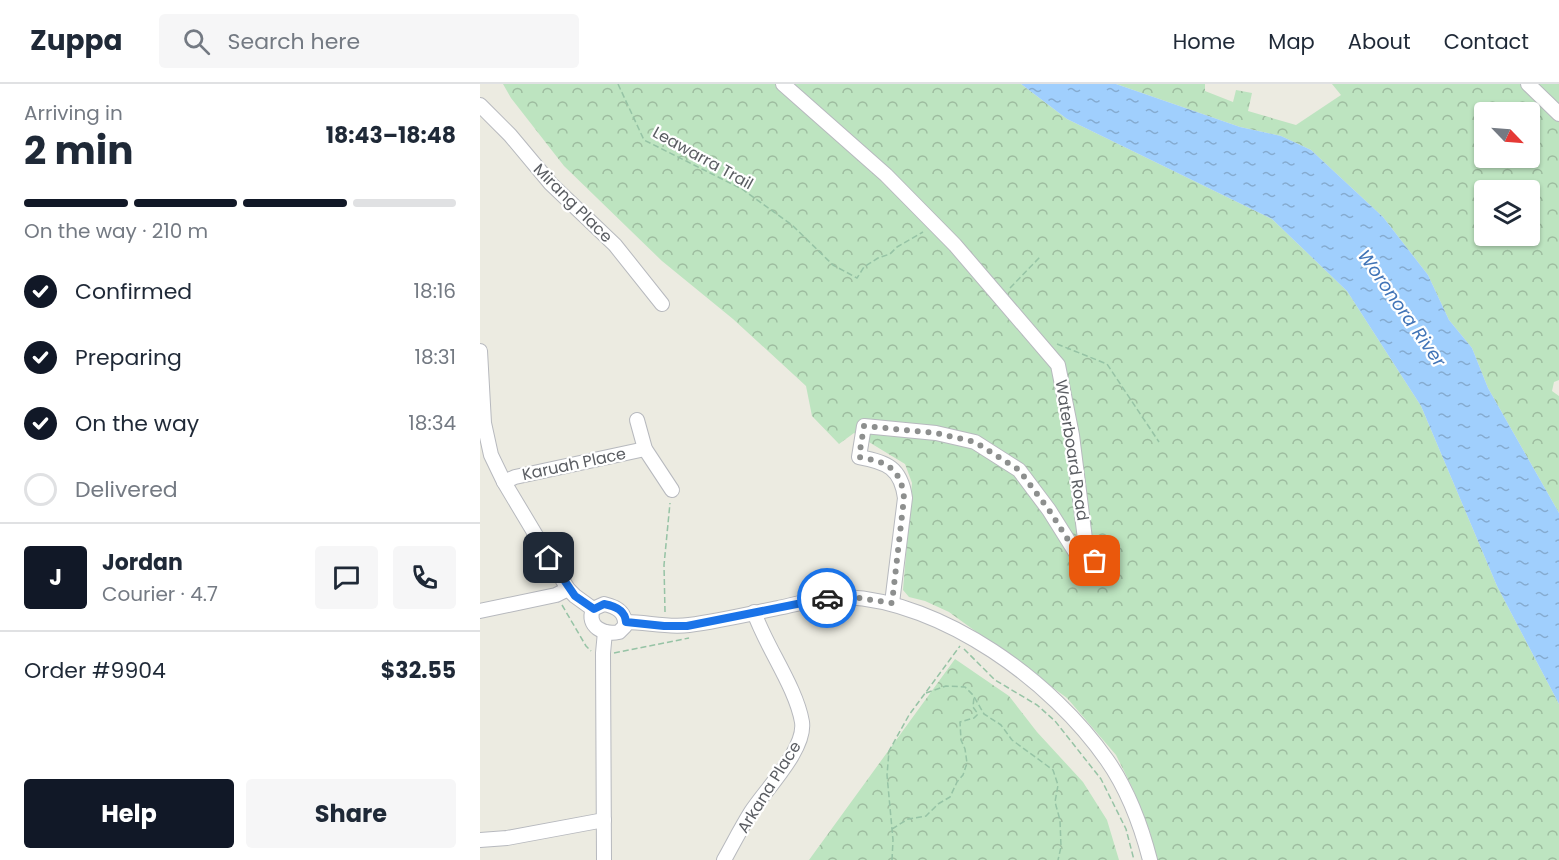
<!DOCTYPE html>
<meta charset="utf-8">
<style>
:root{--surface:#fff;--page:#f6f6f7;--text:#1f2937;--muted:#747a83;--line:#e0e1e3;--accent:#111827}
body{margin:0;font-family:Poppins,sans-serif;background:var(--page);color:var(--text);height:100vh;display:flex;flex-direction:column;font-size:22px;white-space:nowrap}
*{box-sizing:border-box;margin:0}
p{font-size:20px;color:var(--muted)}
.icon{flex:none;width:33px;height:33px;fill:none;stroke:currentColor;stroke-width:2;stroke-linecap:round;stroke-linejoin:round}
.map{position:relative;flex:1;overflow:hidden}
.side{display:flex;flex-direction:column;background:var(--surface);width:480px}
.side>*{flex:none}
.needle{width:39px;rotate:115deg}
.buttons{position:absolute;left:994px;top:18px;display:grid;gap:12px}
.buttons a{display:grid;place-items:center;width:66px;height:66px;border-radius:6px;background:var(--surface);box-shadow:0 2px 4px #0004;font-size:30px}
.pin{position:absolute;display:grid;place-items:center;width:51px;height:51px;color:#fff;margin:-26px;border-radius:12px;box-shadow:0 3px 9px #0006}
.courier{position:absolute;display:grid;place-items:center;width:60px;height:60px;margin:-30px;border:4px solid #1a73e8;border-radius:50%;background:#fff;color:#222;box-shadow:0 2px 8px #0007}
.summary em{font-style:normal;font-weight:700}
.summary div{display:flex;flex-direction:column-reverse}
.summary{display:flex;align-items:center;justify-content:space-between;height:102px;padding:0 24px}
h1{font-size:39px;font-weight:700;line-height:45px}
.bar{display:grid;grid-template-columns:repeat(4,1fr);gap:9px 6px;align-content:center;height:72px;padding:0 24px}
.bar i{height:8px;border-radius:4px;background:var(--line)}
.bar .selected{background:var(--accent)}
.bar p{grid-column:span 4}
.line{display:flex;align-items:center;gap:15px;padding:0 24px;border-top:2px solid var(--line)}
.line div{flex:1}
.round{display:grid;place-items:center;flex:none;width:63px;height:63px;border-radius:6px;background:var(--page)}
ol{padding:0 24px;list-style:none}
li{display:flex;align-items:center;gap:18px;height:66px}
li p{margin-inline-start:auto}
li .icon{padding:6px;border-radius:50%;background:var(--accent);color:#fff;stroke-width:4}
li:last-child{color:var(--muted)}
li i{width:33px;height:33px;border:3px solid var(--line);border-radius:50%}
.button{display:flex;gap:12px;margin-top:auto;padding:12px 24px}
.button a{flex:1;height:69px;border-radius:6px;background:var(--accent);color:#fff;font-size:24px;font-weight:700;line-height:69px;text-align:center}
.button a+a{background:var(--page);color:var(--text)}
header{display:flex;align-items:center;gap:36px;box-sizing:border-box;height:84px;padding:0 30px;background:var(--surface);border-bottom:2px solid var(--line)}
header strong{font-size:28px}
nav{display:flex;gap:33px;margin-inline-start:auto;font-size:21px}
.search{width:420px;height:54px;background:var(--page);display:flex;align-items:center;gap:15px;box-sizing:border-box;padding:0 21px;border-radius:6px;color:var(--muted);font-size:22px}
main{display:flex;flex:1;min-height:0}
.map>svg:first-child{display:block}
</style>
<header>
<strong>Zuppa</strong>
<div class="search"><svg class="icon" aria-label="search" viewBox="0 0 24 24"><circle cx="10" cy="10" r="6"/><path d="M15 15l6 6"/></svg>Search here</div>
<nav><a>Home</a><a>Map</a><a>About</a><a>Contact</a></nav>
</header>
<main>
<section class="side">
<div class="summary"><div><h1>2 min</h1><p>Arriving in</p></div><em>18:43–18:48</em></div>
<div class="bar"><i class="selected"></i><i class="selected"></i><i class="selected"></i><i></i><p>On the way · 210 m</p></div>
<ol>
<li><svg class="icon" aria-label="check" viewBox="0 0 24 24"><path d="M5 12l5 5 9-10"/></svg>Confirmed<p>18:16</p></li>
<li><svg class="icon" aria-label="check" viewBox="0 0 24 24"><path d="M5 12l5 5 9-10"/></svg>Preparing<p>18:31</p></li>
<li><svg class="icon" aria-label="check" viewBox="0 0 24 24"><path d="M5 12l5 5 9-10"/></svg>On the way<p>18:34</p></li>
<li><i></i>Delivered</li>
</ol>
<div class="line" style="height:108px"><b class="round" style="background:var(--accent);color:#fff">J</b><div><b>Jordan</b><p>Courier · 4.7</p></div><a class="round"><svg class="icon" aria-label="chat" viewBox="0 0 24 24"><path d="M4 5h16v11H9l-5 4z"/></svg></a><a class="round"><svg class="icon" aria-label="phone" viewBox="0 0 24 24"><path d="M5 4h4l2 5-3 2q2 4 5 5l2-3 5 2v4C11 20 4 13 5 4z"/></svg></a></div>
<div class="line" style="height:78px"><div>Order #9904</div><b>$32.55</b></div>
<div class="button"><a>Help</a><a>Share</a></div>
</section>
<div class="map">
<svg width="1079" height="776" viewBox="0 0 1079 776">
<defs>
<pattern id="forest-crowns" width="20" height="18" patternUnits="userSpaceOnUse" patternTransform="scale(1.5)"><rect width="20" height="18" fill="#bde4c0"/><path d="M2 6a3 3 0 1 1 6 0M12 15a3 3 0 1 1 6 0" fill="none" stroke="#9dbc9f"/></pattern>
<pattern id="water-ripples" width="26" height="14" patternUnits="userSpaceOnUse" patternTransform="scale(1.5)"><rect width="26" height="14" fill="#a0cffd"/><path d="M2 4q2-2 4 0t4 0M15 11q2-2 4 0t4 0" fill="none" stroke="#85abd0"/></pattern>
</defs>
<rect width="100%" height="100%" fill="#ecebe1"/>
<g fill="url(#forest-crowns)" fill-rule="evenodd">
<polygon points="23,0 541,0 587,35 792,135 867,207 941,322 1017,502 1079,620 1079,776 676,776 670,748 653,705 636,671 587,614 469,528 445,517 429,513 423,506 432,399 425,380 374,349 359,360 332,332 326,302 253,235 182,177 84,82 31,14"/>
<path d="M636,0H725V7L753,18L756,6L772,9L768,27L816,41L861,11L852,0H1079V296L1074,298L1072,307L1079,312V429L1008,304L992,264L969,236L948,191L903,133L831,66L801,52L760,43ZM1005,28H1050V74H1005ZM1005,106H1050V152H1005Z"/>
<polygon points="475,575 529,612 557,648 603,698 627,736 639,776 329,776"/>
</g>
<polygon fill="url(#water-ripples)" points="541,0 636,0 760,43 801,52 831,66 903,133 948,191 969,236 992,264 1008,304 1079,429 1079,620 1017,502 941,322 867,207 792,135 587,35"/>
<g fill="none" stroke-linecap="round" stroke-linejoin="round">
<g stroke="#b7b9be" stroke-width="16">
<g id="minor">
<path d="M303,0L406,91L475,161L578,281L592,351L605,455L615,477L613,484L606,485L569,426L539,386L495,358L456,349L384,342L379,373C407,378 421,384 425,414L412,519"/>
<polyline points="1048,0 1079,30"/>
<polyline points="0,21 30,51 71,100 135,161 182,220"/>
<polyline points="0,267 4,339 11,371 24,398 88,505 95,512 113,525"/>
<polyline points="157,336 165,365 192,406"/>
<polyline points="24,398 35,393 165,365"/>
<path d="M124,520C137,523 146,528 145,542L139,548C124,551 106,543 113,525Z"/>
<polyline points="0,527 76,511 88,505"/>
<path d="M146,538C167,538 187,544 209,541C239,537 269,530 298,524C321,519 342,513 365,513C463,517 573,598 627,676C648,706 661,741 670,776"/>
<polyline points="0,756 27,754 124,736"/>
<polyline points="124,776 123,569 125,548"/>
<path d="M244,776C253,760 261,744 271,728C286,705 326,665 322,638C316,603 286,563 274,528"/>
</g>
</g>
<g stroke="#96c3a5" stroke-width="1.5" stroke-dasharray="6 3" stroke-linecap="butt">
<polyline points="138,0 164,56 262,105 312,141 353,181 377,194 384,183 398,174 410,170 417,163 443,148"/>
<polyline points="530,204 560,173"/>
<polyline points="577,260 627,280 679,358"/>
<polyline points="82,521 106,562 111,567"/>
<polyline points="185,528 184,481 190,419"/>
<polyline points="327,531 349,527"/>
<polyline points="484,565 515,596 557,621 575,637 621,695 646,745 654,776"/>
<polyline points="134,569 209,554"/>
<polyline points="446,609 466,602 485,603 493,611 504,630 521,641 532,656 573,686 578,701 575,718 580,736 581,763 578,776"/>
<polyline points="412,745 428,735 446,732 458,720 470,713 477,698 483,691 487,679 485,665 481,656 480,638 494,634 498,630 493,623 494,613"/>
<polyline points="412,776 413,756 407,691 409,667 429,631 480,562"/>
</g>
<use href="#minor" stroke="#fff" stroke-width="14"/>
</g>
<g fill="none" stroke-linecap="round" stroke-linejoin="round">
<path stroke="#8d8f8e" stroke-width="6" stroke-dasharray="0 10.8" d="M347,514H379L412,519L424,414C421,384 407,378 379,373L384,342L456,349L495,358L539,386L569,426L606,484H613L615,477"/>
<path stroke="#1a73e8" stroke-width="8" d="M69,474L95,512L114,525L124,520C135,522 145,526 146,538L184,542H207L347,514"/>
</g>
<g text-anchor="middle" dominant-baseline="central" stroke-width="4.5" stroke-linejoin="round" paint-order="stroke">
<g font-size="16" fill="#5a5d62" stroke="#fff">
<text transform="translate(223 74) rotate(29)">Leawarra Trail</text>
<text transform="translate(93 119) rotate(45)">Mirang Place</text>
<text transform="translate(592 366) rotate(81)">Waterboard Road</text>
<text transform="translate(94 380) rotate(-12)">Karuah Place</text>
<text transform="translate(289 703) rotate(-58)">Arkana Place</text>
</g>
<g font-size="18" font-style="italic" fill="#4174b7" stroke="#fff">
<text transform="translate(922 224) rotate(55)">Woronora River</text>
</g>
</g>
</svg>
<div class="buttons">
<a><svg class="needle" viewBox="-14 -14 28 28"><path d="M0-13l5 13h-10z" fill="#e53935"/><path d="M0 13l5-13h-10z" fill="#747a83"/></svg></a>
<a><svg class="icon" aria-label="layers" viewBox="0 0 24 24"><path d="M12 4l9 5-9 5-9-5zM3 14l9 5 9-5"/></svg></a>
</div>
<div class="pin" style="left:615px;top:477px;background:#ea580c"><svg class="icon" aria-label="bag" viewBox="0 0 24 24"><path d="M5 8h14l-1 12H6zM9 8a3 3 0 0 1 6 0"/></svg></div>
<div class="pin" style="left:69px;top:474px;background:#1f2937"><svg class="icon" aria-label="home" viewBox="0 0 24 24"><path d="M3 11l9-7 9 7M6 9v11h12V9"/></svg></div>
<div class="courier" style="left:347px;top:514px"><svg class="icon" aria-label="car" viewBox="0 0 24 24"><path d="M5 17H2v-5l4-1 3-4h7l3 4 3 1v5h-3M9 17h6M6 11h13"/><circle cx="7" cy="17" r="2"/><circle cx="17" cy="17" r="2"/></svg></div>
</div>
</main>
